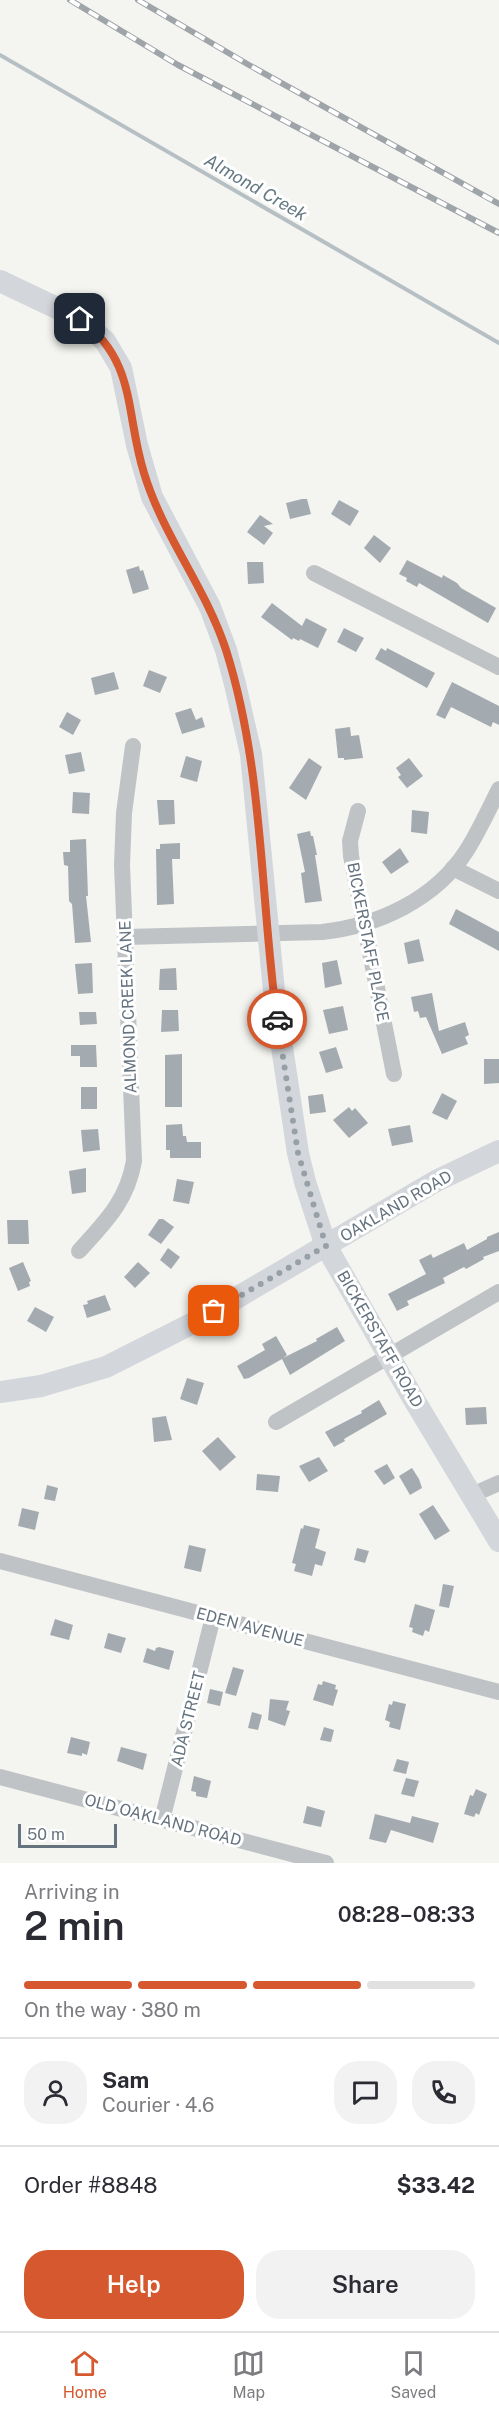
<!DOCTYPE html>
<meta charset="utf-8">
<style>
:root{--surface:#fff;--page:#f2f2f3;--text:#2b2b33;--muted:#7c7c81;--line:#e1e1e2;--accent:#d6582e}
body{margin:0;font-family:"Public Sans",sans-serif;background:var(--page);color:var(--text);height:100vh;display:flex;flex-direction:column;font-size:22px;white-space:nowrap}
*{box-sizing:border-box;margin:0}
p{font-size:20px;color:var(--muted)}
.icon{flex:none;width:33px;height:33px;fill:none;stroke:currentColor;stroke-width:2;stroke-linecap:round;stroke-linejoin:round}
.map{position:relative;height:1863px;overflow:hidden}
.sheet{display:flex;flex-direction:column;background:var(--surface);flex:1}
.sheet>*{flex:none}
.scale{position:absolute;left:18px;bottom:15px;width:99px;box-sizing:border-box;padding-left:6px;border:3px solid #65737f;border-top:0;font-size:16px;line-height:21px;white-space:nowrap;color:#65737f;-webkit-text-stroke:4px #fff;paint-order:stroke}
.pin{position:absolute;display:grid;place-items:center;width:51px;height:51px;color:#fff;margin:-26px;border-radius:12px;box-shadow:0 3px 9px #0006}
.courier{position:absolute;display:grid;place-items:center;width:60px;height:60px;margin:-30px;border:4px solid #d6582e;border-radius:50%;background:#fff;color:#222;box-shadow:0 2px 8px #0007}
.overview em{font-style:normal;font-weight:600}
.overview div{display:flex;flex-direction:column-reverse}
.overview{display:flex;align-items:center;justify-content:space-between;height:102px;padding:0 24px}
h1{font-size:39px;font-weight:600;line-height:45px}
.bar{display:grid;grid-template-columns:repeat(4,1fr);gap:9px 6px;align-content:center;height:72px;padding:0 24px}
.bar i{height:8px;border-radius:4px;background:var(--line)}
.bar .active{background:var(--accent)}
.bar p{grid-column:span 4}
.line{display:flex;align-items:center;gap:15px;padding:0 24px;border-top:2px solid var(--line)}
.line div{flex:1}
.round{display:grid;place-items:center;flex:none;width:63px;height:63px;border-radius:24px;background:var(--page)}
.cta{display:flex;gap:12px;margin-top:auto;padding:12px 24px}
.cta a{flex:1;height:69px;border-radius:24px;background:var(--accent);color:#fff;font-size:24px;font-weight:600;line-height:69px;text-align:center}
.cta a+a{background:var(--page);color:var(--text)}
.tab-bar{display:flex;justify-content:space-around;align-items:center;height:84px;border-top:2px solid var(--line);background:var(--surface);font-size:16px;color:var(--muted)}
.tab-bar a{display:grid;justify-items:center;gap:3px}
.tab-bar .active{color:var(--accent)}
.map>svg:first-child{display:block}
</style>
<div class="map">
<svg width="499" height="1863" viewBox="0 0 499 1863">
<rect width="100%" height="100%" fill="#f4f4f0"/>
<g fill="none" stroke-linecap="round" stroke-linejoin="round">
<polyline stroke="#b6c0c4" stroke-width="4" points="0,55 499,343"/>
</g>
<g fill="#a4abb0">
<polygon points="302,499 307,499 311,514 290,519 286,503"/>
<polygon points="339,500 359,511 350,526 331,514"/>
<polygon points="260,515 273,524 264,526 273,533 264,545 247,532"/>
<polygon points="374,535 391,548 380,563 364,548"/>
<polygon points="407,560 442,578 443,575 457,583 461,588 496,608 488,623 419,583 417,587 406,581 407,578 399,574"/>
<polygon points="247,562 263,562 264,583 248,584"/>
<polygon points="139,566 140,571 143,570 149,589 133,594 126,570"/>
<polygon points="272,603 302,626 306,618 327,629 318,648 300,639 299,641 293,638 292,640 261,617"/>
<polygon points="344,628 364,638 356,652 337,642"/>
<polygon points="381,648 386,651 387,648 435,673 427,688 375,659"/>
<polygon points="149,670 167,677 160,693 143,686"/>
<polygon points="114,672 119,689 95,695 91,678"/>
<polygon points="452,682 499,706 499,725 493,722 491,727 451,707 445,719 436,715"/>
<polygon points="191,708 196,720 202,717 205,727 182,734 175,713"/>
<polygon points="67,712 81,720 73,735 59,727"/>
<polygon points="350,727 351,736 359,735 363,758 344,760 344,758 338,758 335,729"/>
<polygon points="81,752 85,771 69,774 65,755"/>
<polygon points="186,756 202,761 197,782 180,777"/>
<polygon points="309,758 322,767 306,800 289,788"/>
<polygon points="409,758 423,776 407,788 398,777 401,775 396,768"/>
<polygon points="73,792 90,793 89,814 72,813"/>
<polygon points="157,800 174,800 175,824 159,825"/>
<polygon points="412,810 429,812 427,834 411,832"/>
<polygon points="310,831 311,836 313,836 317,855 315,855 322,901 305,903 301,873 305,872 297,834"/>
<polygon points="86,839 88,896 86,896 91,942 75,943 72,904 69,901 68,866 64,865 63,852 70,852 70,840"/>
<polygon points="180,843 180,859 172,859 174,904 157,905 156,849 160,849 160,844"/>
<polygon points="400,848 409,862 391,874 382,862"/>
<polygon points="456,909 499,932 499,951 449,924"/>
<polygon points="419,939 424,961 408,964 404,943"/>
<polygon points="337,960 342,984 325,988 322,963"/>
<polygon points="92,963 93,993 78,994 75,964"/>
<polygon points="176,968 177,990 159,990 160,969"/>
<polygon points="432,993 439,1031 465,1022 469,1035 465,1037 468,1044 442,1054 426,1017 420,1018 418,1011 414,1012 411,997"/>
<polygon points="343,1006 348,1030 329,1034 323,1010"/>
<polygon points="162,1010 178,1010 179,1031 161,1032"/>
<polygon points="79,1012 96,1012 97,1024 80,1025"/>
<polygon points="71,1045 96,1045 97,1067 80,1067 80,1056 71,1056"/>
<polygon points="336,1047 343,1068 326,1073 319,1052"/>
<polygon points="182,1054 182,1107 165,1107 165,1055"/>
<polygon points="484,1059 499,1059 499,1083 484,1084"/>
<rect x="81" y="1087" width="16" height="22"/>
<polygon points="442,1093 457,1101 447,1120 432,1113"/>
<polygon points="323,1094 326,1112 310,1114 308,1096"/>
<polygon points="349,1107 352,1111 355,1108 368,1123 349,1138 333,1120"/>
<polygon points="182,1124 183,1136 186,1136 187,1142 201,1142 201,1158 170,1158 170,1150 166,1150 166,1125"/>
<polygon points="410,1125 413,1142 392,1146 388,1129"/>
<polygon points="98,1129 100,1150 83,1152 81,1130"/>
<polygon points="86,1168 86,1192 72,1194 69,1171"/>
<polygon points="177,1179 194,1182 189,1204 173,1201"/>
<polygon points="159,1219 163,1219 174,1227 161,1244 148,1235"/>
<polygon points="7,1220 28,1220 29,1244 8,1244"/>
<polygon points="499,1232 499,1251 483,1257 484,1259 466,1269 464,1267 443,1278 445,1283 407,1301 409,1305 397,1311 388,1294 426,1274 419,1260 431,1254 433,1258 464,1243 467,1250 487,1239 487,1237"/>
<polygon points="168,1248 180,1257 171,1269 160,1260"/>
<polygon points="23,1262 31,1281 29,1282 30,1286 18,1291 9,1268"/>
<polygon points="138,1262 150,1273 135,1288 124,1277"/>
<polygon points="105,1295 111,1310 87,1318 83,1305 88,1304 87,1301"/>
<polygon points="35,1307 54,1317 46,1332 27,1321"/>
<polygon points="337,1327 345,1341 290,1375 282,1359 249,1378 244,1379 237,1366 265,1350 262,1344 276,1336 287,1355 283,1358 317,1341 316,1339"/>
<polygon points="187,1378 204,1383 197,1405 180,1399"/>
<polygon points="379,1400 387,1414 344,1439 345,1441 334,1447 325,1432 362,1413 361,1411"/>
<polygon points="486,1407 487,1424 466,1425 465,1408"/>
<polygon points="166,1416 172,1440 154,1442 152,1418"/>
<polygon points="218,1437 236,1457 220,1471 202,1451"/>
<polygon points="319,1457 328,1471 309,1482 299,1466"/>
<polygon points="387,1464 395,1478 384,1485 374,1471"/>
<polygon points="412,1468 419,1479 422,1488 410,1495 399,1476"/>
<polygon points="257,1474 280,1476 278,1492 256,1490"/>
<polygon points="47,1485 58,1488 55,1501 44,1499"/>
<polygon points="433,1505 450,1531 435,1540 419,1514"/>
<polygon points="22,1508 39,1512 35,1530 18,1526"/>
<polygon points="304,1525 320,1529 315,1548 326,1552 322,1566 315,1564 312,1576 294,1571 296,1564 292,1563 301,1528 303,1529"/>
<polygon points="189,1545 206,1549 201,1572 184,1568"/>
<polygon points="357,1548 369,1551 365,1563 354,1560"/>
<polygon points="443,1584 454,1586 449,1608 439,1606"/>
<polygon points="415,1604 435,1610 429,1632 425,1630 423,1636 412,1632 413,1628 409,1627"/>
<polygon points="55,1619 73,1625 69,1640 50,1635"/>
<polygon points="108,1633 126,1638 121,1653 104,1648"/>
<polygon points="159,1647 174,1651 169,1670 143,1662 147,1648 155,1651 156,1648"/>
<polygon points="233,1667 244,1670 236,1696 225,1693"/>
<polygon points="323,1681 336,1685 335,1689 338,1690 333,1706 313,1700 318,1684 322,1685"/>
<polygon points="210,1689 223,1692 220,1706 207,1703"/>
<polygon points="270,1699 289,1701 286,1710 290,1711 285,1726 268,1720"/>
<polygon points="393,1701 406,1704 400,1730 389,1727 390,1722 385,1720 389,1704 392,1705"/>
<polygon points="252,1712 262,1715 258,1730 248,1728"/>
<polygon points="324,1727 334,1730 331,1742 320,1740"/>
<polygon points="71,1737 90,1742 87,1755 82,1753 82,1756 67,1753"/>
<polygon points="121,1747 147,1754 143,1770 117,1761"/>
<polygon points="397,1759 409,1762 406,1774 393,1771"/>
<polygon points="194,1776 211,1781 207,1798 196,1796 196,1792 191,1791"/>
<polygon points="406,1778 419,1781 414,1797 401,1794"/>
<polygon points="476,1789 487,1794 479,1815 476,1813 474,1817 464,1814 470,1795 473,1796"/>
<polygon points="307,1806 325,1811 321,1827 303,1823"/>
<polygon points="375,1814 410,1823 412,1816 439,1823 433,1843 391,1830 386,1843 369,1839"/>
</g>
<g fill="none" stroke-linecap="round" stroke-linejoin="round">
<g stroke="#bfc3c6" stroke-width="16">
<polyline points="314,573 499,667"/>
<polyline points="358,811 350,841 351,856 394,1074"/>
<polyline points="453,868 499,891"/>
<path d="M125,937L322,932C378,926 436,899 467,850C479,831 489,809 499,789"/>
<path d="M79,1251C106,1221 127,1201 134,1161L122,865L124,813L133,746"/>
<polyline points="276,1422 499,1292"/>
<polyline points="472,1495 499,1483"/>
<polyline points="0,1561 499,1692"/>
<polyline points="0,1777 326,1863"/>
<polyline points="162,1820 213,1617"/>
</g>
<g stroke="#d3d7db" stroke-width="22">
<polyline points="0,281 80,319 105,341 121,368 137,445 152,497 210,607 226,650 235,684 251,754 275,1001 298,1153 305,1182 326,1246 413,1398 499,1541"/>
<polyline points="0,1392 41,1386 106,1367 197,1321 436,1181 499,1151"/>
</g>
<g stroke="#9fa4a9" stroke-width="6">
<g id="rail">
<polyline points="70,0 178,65 499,233"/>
<polyline points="138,0 249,65 499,204"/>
</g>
</g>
<use href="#rail" stroke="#fff" stroke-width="4" stroke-dasharray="11" stroke-linecap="butt"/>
</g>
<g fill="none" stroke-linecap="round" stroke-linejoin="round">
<polyline stroke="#97a0a7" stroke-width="6" stroke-dasharray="0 10.8" points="214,1311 326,1246 298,1153 277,1019"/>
<path stroke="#d6582e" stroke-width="8" d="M80,319C137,361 125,413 144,473C163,536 206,588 226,650C264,770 260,897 277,1019"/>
</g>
<g text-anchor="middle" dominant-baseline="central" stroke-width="6" stroke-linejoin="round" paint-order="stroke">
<g font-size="16" fill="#65737f" stroke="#fff">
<text transform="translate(368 942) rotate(79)">BICKERSTAFF PLACE</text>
<text transform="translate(128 1007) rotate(-92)">ALMOND CREEK LANE</text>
<text transform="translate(396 1206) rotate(-30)">OAKLAND ROAD</text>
<text transform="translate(380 1339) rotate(60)">BICKERSTAFF ROAD</text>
<text transform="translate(250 1627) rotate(15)">EDEN AVENUE</text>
<text transform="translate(188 1719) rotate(-76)">ADA STREET</text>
<text transform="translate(163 1820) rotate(15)">OLD OAKLAND ROAD</text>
</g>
<g font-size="18" font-style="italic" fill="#657a83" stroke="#fff">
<text transform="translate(256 187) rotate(30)">Almond Creek</text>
</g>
</g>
</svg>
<div class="scale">50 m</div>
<div class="pin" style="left:214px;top:1311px;background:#ea580c"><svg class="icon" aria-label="bag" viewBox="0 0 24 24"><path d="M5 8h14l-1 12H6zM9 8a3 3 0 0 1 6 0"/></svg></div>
<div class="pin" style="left:80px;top:319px;background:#1f2937"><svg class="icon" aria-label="home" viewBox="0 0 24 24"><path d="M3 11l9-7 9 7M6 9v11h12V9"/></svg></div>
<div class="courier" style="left:277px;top:1019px"><svg class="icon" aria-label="car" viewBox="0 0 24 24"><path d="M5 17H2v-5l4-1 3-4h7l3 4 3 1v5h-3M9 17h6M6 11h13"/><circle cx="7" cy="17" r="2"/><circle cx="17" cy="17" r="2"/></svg></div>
</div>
<section class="sheet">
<div class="overview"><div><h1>2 min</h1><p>Arriving in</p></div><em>08:28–08:33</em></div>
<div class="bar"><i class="active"></i><i class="active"></i><i class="active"></i><i></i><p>On the way · 380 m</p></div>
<div class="line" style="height:108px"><a class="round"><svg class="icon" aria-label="person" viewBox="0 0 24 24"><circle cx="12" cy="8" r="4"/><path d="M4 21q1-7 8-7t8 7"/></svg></a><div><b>Sam</b><p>Courier · 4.6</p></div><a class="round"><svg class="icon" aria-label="chat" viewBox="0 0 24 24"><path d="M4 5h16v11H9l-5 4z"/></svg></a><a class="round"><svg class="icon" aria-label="phone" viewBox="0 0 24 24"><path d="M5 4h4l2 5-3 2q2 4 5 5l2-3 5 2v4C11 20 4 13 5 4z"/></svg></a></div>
<div class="line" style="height:78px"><div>Order #8848</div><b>$33.42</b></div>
<div class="cta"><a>Help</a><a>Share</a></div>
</section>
<nav class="tab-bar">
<a class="active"><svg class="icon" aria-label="home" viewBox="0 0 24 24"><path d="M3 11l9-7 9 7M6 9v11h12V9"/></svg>Home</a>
<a><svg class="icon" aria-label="map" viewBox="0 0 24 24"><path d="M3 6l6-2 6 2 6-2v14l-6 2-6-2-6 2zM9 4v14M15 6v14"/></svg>Map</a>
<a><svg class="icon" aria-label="saved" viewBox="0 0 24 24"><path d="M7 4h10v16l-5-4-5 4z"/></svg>Saved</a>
</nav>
